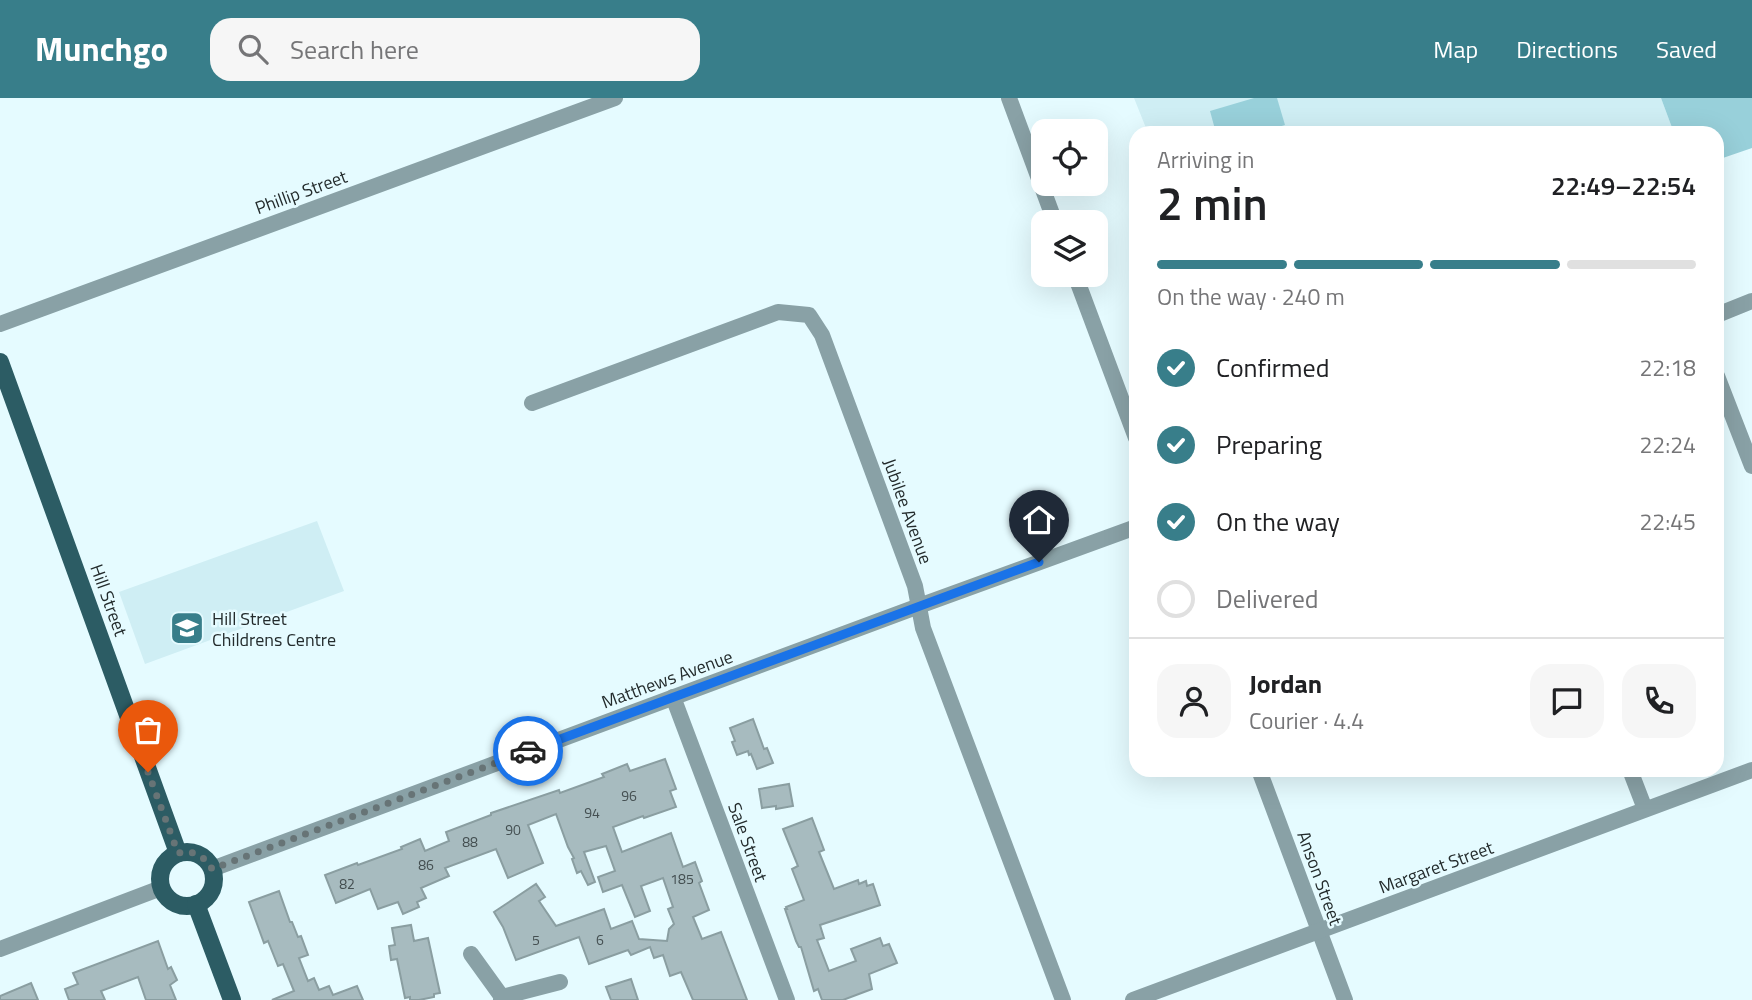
<!DOCTYPE html>
<meta charset="utf-8">
<style>
:root{--surface:#fff;--page:#f6f6f6;--text:#202124;--muted:#757577;--line:#e0e0e0;--accent:#387e8a}
body{margin:0;font-family:"Titillium Web",sans-serif;background:var(--page);color:var(--text);height:100vh;display:flex;flex-direction:column;font-size:26px;white-space:nowrap}
*{box-sizing:border-box;margin:0}
p{font-size:23px;color:var(--muted)}
.icon{flex:none;width:38px;height:38px;fill:none;stroke:currentColor;stroke-width:2;stroke-linecap:round;stroke-linejoin:round}
.map{position:relative;flex:1;overflow:hidden}
.side{position:absolute;left:1129px;top:28px;width:595px;height:651px;display:flex;flex-direction:column;background:var(--surface);border-radius:21px;box-shadow:0 7px 28px #0002}
.side>*{flex:none}
.controls{position:absolute;left:1031px;top:21px;display:grid;gap:14px}
.controls a{display:grid;place-items:center;width:77px;height:77px;border-radius:14px;background:var(--surface);box-shadow:0 7px 28px #0002;font-size:35px}
.pin{position:absolute;display:grid;place-items:center;width:60px;height:60px;color:#fff;margin:-72px -30px;border-radius:50% 50% 50% 0;rotate:-45deg;box-shadow:0 0 7px #0007}
.pin .icon{rotate:45deg}
.courier{position:absolute;display:grid;place-items:center;width:70px;height:70px;margin:-35px;border:5px solid #1a73e8;border-radius:50%;background:#fff;color:#222;box-shadow:0 2px 9px #0007}
.overview em{font-style:normal;font-weight:600}
.overview div{display:flex;flex-direction:column-reverse}
.overview{display:flex;align-items:center;justify-content:space-between;height:119px;padding:0 28px}
h1{font-size:46px;font-weight:600;line-height:52px}
.bar{display:grid;grid-template-columns:repeat(4,1fr);gap:10px 7px;align-content:center;height:84px;padding:0 28px}
.bar i{height:9px;border-radius:5px;background:var(--line)}
.bar .on{background:var(--accent)}
.bar p{grid-column:span 4}
.line{display:flex;align-items:center;gap:18px;padding:0 28px;border-top:2px solid var(--line)}
.line div{flex:1}
.round{display:grid;place-items:center;flex:none;width:74px;height:74px;border-radius:21px;background:var(--page)}
ol{padding:0 28px;list-style:none}
li{display:flex;align-items:center;gap:21px;height:77px}
li p{margin-inline-start:auto}
li .icon{padding:7px;border-radius:50%;background:var(--accent);color:#fff;stroke-width:4}
li:last-child{color:var(--muted)}
li i{width:38px;height:38px;border:4px solid var(--line);border-radius:50%}
header{display:flex;align-items:center;gap:42px;box-sizing:border-box;height:98px;padding:0 35px;background:var(--accent);color:#fff}
header strong{font-size:33px}
nav{display:flex;gap:38px;margin-inline-start:auto;font-size:24px}
.search{width:490px;height:63px;background:var(--page);display:flex;align-items:center;gap:18px;box-sizing:border-box;padding:0 24px;border-radius:21px;color:var(--muted);font-size:26px}
.map>svg:first-child{display:block}
</style>
<header>
<strong>Munchgo</strong>
<div class="search"><svg class="icon" aria-label="search" viewBox="0 0 24 24"><circle cx="10" cy="10" r="6"/><path d="M15 15l6 6"/></svg>Search here</div>
<nav><a>Map</a><a>Directions</a><a>Saved</a></nav>
</header>
<div class="map">
<svg width="1752" height="902" viewBox="0 0 1752 902">
<rect width="100%" height="100%" fill="#e5fbff"/>
<g fill="#cfeef4">
<polygon points="1134,0 1661,0 1674,35 1148,35"/>
<polygon points="317,423 344,493 145,566 119,494"/>
</g>
<g fill="#98d0da">
<polygon points="1254,0 1277,0 1285,27 1258,35 1216,35 1210,13"/>
<polygon points="1661,0 1752,0 1752,50 1717,62 1717,35 1674,35"/>
</g>
<g fill="#a7bbbf" stroke="#8a9ea1" stroke-width="2">
<polygon points="753,621 764,651 767,650 773,665 757,671 751,656 749,657 748,653 737,657 732,644 735,643 730,630"/>
<polygon points="665,661 676,691 670,693 676,709 644,720 643,718 613,729 622,754 671,735 683,769 695,764 702,783 699,785 709,812 693,819 702,841 721,834 747,902 693,902 681,874 670,878 663,857 654,860 650,849 631,857 628,852 589,866 579,839 516,862 503,829 494,814 536,786 545,799 539,803 556,828 604,811 611,831 632,823 639,841 667,843 669,831 674,826 668,811 673,809 663,780 641,788 650,813 635,819 622,787 603,794 598,779 615,773 606,748 584,754 595,784 588,787 581,773 577,775 572,761 574,760 568,749 556,716 528,727 543,765 508,780 496,751 445,770 449,778 421,790 426,800 417,804 419,809 403,816 398,804 378,811 370,791 336,805 325,777 357,765 358,767 402,751 401,749 420,741 425,753 449,743 446,734 491,717 491,715 559,692 560,695 604,679 602,676 627,666 630,673"/>
<polygon points="789,686 793,708 776,711 776,708 762,710 759,691"/>
<polygon points="812,720 824,752 819,754 834,791 858,782 859,786 866,783 867,788 873,786 880,807 820,827 824,840 817,842 829,873 856,863 851,851 880,840 883,848 889,846 897,865 869,876 872,891 843,902 822,902 818,891 814,893 801,849 799,849 796,843 785,811 787,811 786,809 804,802 792,771 798,768 783,731"/>
<polygon points="279,793 290,824 292,824 298,839 301,838 308,857 299,860 308,883 314,880 319,892 329,888 333,897 357,888 363,902 272,902 294,893 283,866 278,868 268,843 264,845 249,804"/>
<polygon points="411,827 414,843 428,840 440,895 434,896 434,899 419,902 410,902 410,899 405,900 397,861 391,862 389,848 395,847 392,830"/>
<polygon points="158,843 168,871 171,869 177,882 170,887 176,902 146,902 138,879 101,893 105,902 69,902 65,891 78,886 73,875"/>
<polygon points="631,881 638,902 611,902 606,889"/>
<polygon points="31,885 38,902 0,902 0,898"/>
</g>
<g fill="none" stroke-linecap="round" stroke-linejoin="round">
<g stroke="#89a1a6" stroke-width="16">
<polyline points="1009,0 1055,124"/>
<polyline points="1075,177 1136,340"/>
<polyline points="1717,217 1752,203"/>
<polyline points="0,226 615,0"/>
<polyline points="1717,278 1752,368"/>
<polyline points="532,305 778,214 809,217 822,237 915,488 923,530 1063,902"/>
<polyline points="673,599 787,902"/>
<polyline points="1259,672 1345,902"/>
<polyline points="1630,672 1645,711"/>
<polyline points="212,771 919,508 1136,429"/>
<polyline points="0,851 161,790"/>
<polyline points="471,856 502,899"/>
<polyline points="501,902 502,899 560,884"/>
<polyline points="1133,902 1752,672"/>
</g>
<g stroke="#2c5c64" stroke-width="18">
<polyline points="0,264 178,755"/>
<circle cx="187" cy="781" r="27"/>
<polyline points="196,806 232,902"/>
</g>
</g>
<g fill="none" stroke-linecap="round" stroke-linejoin="round">
<path stroke="#677476" stroke-width="7" stroke-dasharray="0 12.6" d="M148,674L178,755C193,752 204,757 212,771L528,653"/>
<polyline stroke="#1a73e8" stroke-width="9" points="528,653 1039,464"/>
</g>
<defs>
<g id="school-square" transform="scale(1.75)"><rect x="-9" y="-9" width="18" height="18" rx="4" fill="#387e8a" stroke="#e5fbff"/><path d="M0-5L7-2L0 1L-7-2ZM-4 1L0 2.5L4 1V4Q0 6-4 4Z" fill="#fff"/></g>
</defs>
<g fill-rule="evenodd">
<use href="#school-square" x="187" y="530"/>
</g>
<g text-anchor="middle" dominant-baseline="central" stroke-width="5" stroke-linejoin="round" paint-order="stroke">
<g font-size="14" fill="#444f51">
<text x="629" y="697">96</text>
<text x="592" y="714">94</text>
<text x="513" y="731">90</text>
<text x="470" y="743">88</text>
<text x="426" y="766">86</text>
<text x="682" y="780">185</text>
<text x="347" y="785">82</text>
<text x="536" y="841">5</text>
<text x="600" y="841">6</text>
</g>
<g font-size="18" fill="#232b2c" stroke="#e5fbff">
<text transform="translate(301 94) rotate(-20)">Phillip Street</text>
<text transform="translate(908 413) rotate(70)">Jubilee Avenue</text>
<text transform="translate(109 502) rotate(70)">Hill Street</text>
<text transform="translate(667 581) rotate(-20)">Matthews Avenue</text>
<text transform="translate(748 744) rotate(70)">Sale Street</text>
<text transform="translate(1436 769) rotate(-20)">Margaret Street</text>
<text transform="translate(1320 780) rotate(70)">Anson Street</text>
</g>
<g font-size="18" fill="#232b2c" stroke="#e5fbff" text-anchor="start">
<text x="212" y="520">Hill Street<tspan x="212" dy="21">Childrens Centre</tspan></text>
</g>
</g>
</svg>
<div class="controls">
<a><svg class="icon" aria-label="locate" viewBox="0 0 24 24"><circle cx="12" cy="12" r="6"/><path d="M12 2v4M12 18v4M2 12h4M18 12h4"/></svg></a>
<a><svg class="icon" aria-label="layers" viewBox="0 0 24 24"><path d="M12 4l9 5-9 5-9-5zM3 14l9 5 9-5"/></svg></a>
</div>
<div class="pin" style="left:148px;top:674px;background:#ea580c"><svg class="icon" aria-label="bag" viewBox="0 0 24 24"><path d="M5 8h14l-1 12H6zM9 8a3 3 0 0 1 6 0"/></svg></div>
<div class="pin" style="left:1039px;top:464px;background:#1f2937"><svg class="icon" aria-label="home" viewBox="0 0 24 24"><path d="M3 11l9-7 9 7M6 9v11h12V9"/></svg></div>
<div class="courier" style="left:528px;top:653px"><svg class="icon" aria-label="car" viewBox="0 0 24 24"><path d="M5 17H2v-5l4-1 3-4h7l3 4 3 1v5h-3M9 17h6M6 11h13"/><circle cx="7" cy="17" r="2"/><circle cx="17" cy="17" r="2"/></svg></div>
<section class="side">
<div class="overview"><div><h1>2 min</h1><p>Arriving in</p></div><em>22:49–22:54</em></div>
<div class="bar"><i class="on"></i><i class="on"></i><i class="on"></i><i></i><p>On the way · 240 m</p></div>
<ol>
<li><svg class="icon" aria-label="check" viewBox="0 0 24 24"><path d="M5 12l5 5 9-10"/></svg>Confirmed<p>22:18</p></li>
<li><svg class="icon" aria-label="check" viewBox="0 0 24 24"><path d="M5 12l5 5 9-10"/></svg>Preparing<p>22:24</p></li>
<li><svg class="icon" aria-label="check" viewBox="0 0 24 24"><path d="M5 12l5 5 9-10"/></svg>On the way<p>22:45</p></li>
<li><i></i>Delivered</li>
</ol>
<div class="line" style="height:126px"><a class="round"><svg class="icon" aria-label="person" viewBox="0 0 24 24"><circle cx="12" cy="8" r="4"/><path d="M4 21q1-7 8-7t8 7"/></svg></a><div><b>Jordan</b><p>Courier · 4.4</p></div><a class="round"><svg class="icon" aria-label="chat" viewBox="0 0 24 24"><path d="M4 5h16v11H9l-5 4z"/></svg></a><a class="round"><svg class="icon" aria-label="phone" viewBox="0 0 24 24"><path d="M5 4h4l2 5-3 2q2 4 5 5l2-3 5 2v4C11 20 4 13 5 4z"/></svg></a></div>
</section>
</div>
